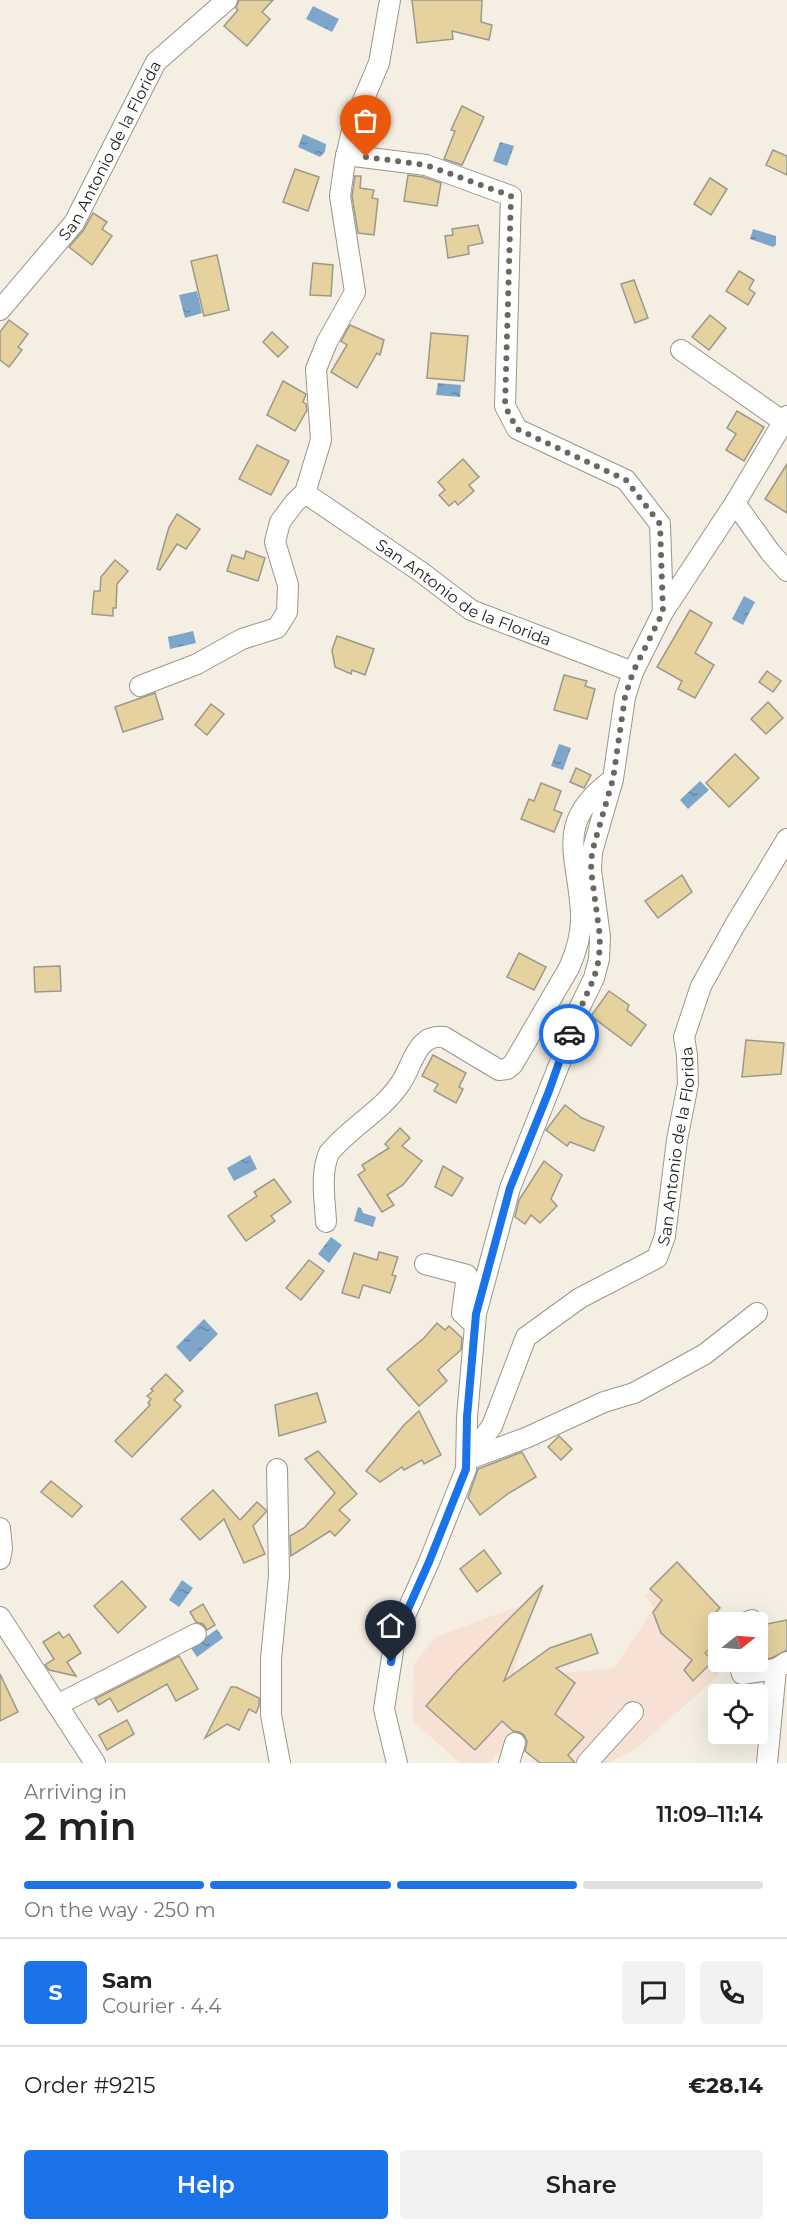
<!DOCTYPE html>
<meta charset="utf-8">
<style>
:root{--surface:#fff;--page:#f2f2f2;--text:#222;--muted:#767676;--line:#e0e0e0;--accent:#1a73e8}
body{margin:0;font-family:Montserrat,sans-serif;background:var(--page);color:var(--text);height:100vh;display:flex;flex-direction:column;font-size:22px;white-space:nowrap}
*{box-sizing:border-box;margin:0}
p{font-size:20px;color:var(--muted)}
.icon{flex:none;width:33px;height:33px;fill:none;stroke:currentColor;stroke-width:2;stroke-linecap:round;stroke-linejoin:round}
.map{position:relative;height:1763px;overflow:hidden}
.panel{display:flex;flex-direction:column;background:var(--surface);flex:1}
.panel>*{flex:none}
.needle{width:39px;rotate:73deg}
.controls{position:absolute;left:708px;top:1612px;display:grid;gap:12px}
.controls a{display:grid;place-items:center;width:60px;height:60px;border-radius:6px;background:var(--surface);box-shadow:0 6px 24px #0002;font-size:30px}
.pin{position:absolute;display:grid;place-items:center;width:51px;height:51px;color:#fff;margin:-62px -26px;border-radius:50% 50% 50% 0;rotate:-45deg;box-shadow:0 0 6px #0007}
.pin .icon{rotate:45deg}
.courier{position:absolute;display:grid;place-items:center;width:60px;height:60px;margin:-30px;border:4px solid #1a73e8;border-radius:50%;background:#fff;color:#222;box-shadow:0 2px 8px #0007}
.summary em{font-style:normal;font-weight:600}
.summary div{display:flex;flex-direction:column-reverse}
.summary{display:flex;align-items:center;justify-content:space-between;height:102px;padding:0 24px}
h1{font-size:39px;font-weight:600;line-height:45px}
.bar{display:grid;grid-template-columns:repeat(4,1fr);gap:9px 6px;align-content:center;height:72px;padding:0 24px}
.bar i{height:8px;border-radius:4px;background:var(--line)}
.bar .on{background:var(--accent)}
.bar p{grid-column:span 4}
.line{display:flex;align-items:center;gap:15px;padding:0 24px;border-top:2px solid var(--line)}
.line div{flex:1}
.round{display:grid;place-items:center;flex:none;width:63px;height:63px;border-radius:6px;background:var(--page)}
.action{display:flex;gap:12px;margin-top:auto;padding:12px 24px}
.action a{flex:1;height:69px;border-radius:6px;background:var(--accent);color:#fff;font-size:24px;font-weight:600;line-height:69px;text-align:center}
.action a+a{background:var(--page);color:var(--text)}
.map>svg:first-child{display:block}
</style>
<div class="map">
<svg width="787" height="1763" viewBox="0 0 787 1763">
<defs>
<pattern id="water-ripples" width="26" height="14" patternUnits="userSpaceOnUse" patternTransform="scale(1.5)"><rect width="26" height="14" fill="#7da6ca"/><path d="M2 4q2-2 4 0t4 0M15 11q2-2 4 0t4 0" fill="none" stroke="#6687a3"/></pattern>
</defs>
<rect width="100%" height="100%" fill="#f4efe2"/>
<polygon fill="#f7e1d4" points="680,1561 717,1606 719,1675 636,1749 608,1763 542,1763 513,1738 489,1763 460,1763 413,1721 414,1664 435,1637 536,1600 513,1673 546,1698 564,1673 614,1668 654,1608 645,1595"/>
<g fill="url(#water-ripples)">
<polygon points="313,6 339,19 332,32 306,19"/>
<polygon points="303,134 326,144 325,152 320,157 298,147"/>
<polygon points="500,142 514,146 507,166 493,161"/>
<polygon points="753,229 776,236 776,245 773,247 750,239"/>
<polygon points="197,291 202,313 185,318 179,295"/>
<polygon points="438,383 461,385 460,397 436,395"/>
<polygon points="744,596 755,602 743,625 732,619"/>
<polygon points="193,631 196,643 170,649 168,637"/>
<polygon points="559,744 571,748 563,770 551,766"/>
<polygon points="700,781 709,790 688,809 680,800"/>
<polygon points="250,1155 257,1169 234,1181 227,1168"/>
<polygon points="358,1207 361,1208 363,1213 376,1217 373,1227 354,1221"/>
<polygon points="331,1237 342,1245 329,1263 318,1254"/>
<polygon points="204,1319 218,1334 190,1362 176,1347"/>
<polygon points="182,1580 193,1588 179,1607 169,1600"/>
<polygon points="217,1629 223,1638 197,1657 191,1648"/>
</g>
<g fill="#e5d29f" stroke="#9d988c" stroke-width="1.5">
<polygon points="239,0 273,0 262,12 270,19 247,46 224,26 238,10 236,8"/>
<polygon points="412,0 482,0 481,22 492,25 489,40 452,31 453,39 417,43"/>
<polygon points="462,106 484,117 462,165 444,159 455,131 451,130"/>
<polygon points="773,150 787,156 787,175 766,165"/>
<polygon points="295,169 319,177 308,211 283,202"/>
<polygon points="408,175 423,177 441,183 437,206 404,201"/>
<polygon points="355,176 361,176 360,188 374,190 372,198 378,199 374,235 358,233 352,196"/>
<polygon points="710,178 727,189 711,215 694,204"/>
<polygon points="93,213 107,222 102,229 112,236 92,265 69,247 83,231"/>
<polygon points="478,225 483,243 468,246 469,254 448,258 445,236 453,235 452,229"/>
<polygon points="217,255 229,310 204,316 191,261"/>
<polygon points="313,263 333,265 331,296 310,295"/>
<polygon points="739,271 754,280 749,289 755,293 748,305 726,291"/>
<polygon points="634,280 648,318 635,323 621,284"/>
<polygon points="710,315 726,328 709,350 692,337"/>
<polygon points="9,320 28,334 18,347 22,350 9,367 0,360 0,332"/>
<polygon points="350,325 384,340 380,355 377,353 357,388 331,372 347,345 341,341"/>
<polygon points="272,332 288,347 278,357 263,342"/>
<polygon points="431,333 468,336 464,381 427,378"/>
<polygon points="283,381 306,394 303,402 306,404 307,410 295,431 267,415"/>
<polygon points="737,411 764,427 744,461 726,450 736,434 727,428"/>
<polygon points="257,445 289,461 271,495 239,479"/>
<polygon points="463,459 479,477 469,485 474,491 458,505 455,501 449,506 439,495 445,490 438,482"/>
<polygon points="787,464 787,513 765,499"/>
<polygon points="177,514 200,529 186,549 177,544 160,570 157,569 169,527"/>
<polygon points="246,551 265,558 258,581 227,571 232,555 244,559"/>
<polygon points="115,560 128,571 117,584 116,608 113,608 113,616 92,614 94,591 100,591 101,577"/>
<polygon points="690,610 712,623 695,653 714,665 695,698 678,689 682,681 657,667"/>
<polygon points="337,636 374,649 365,675 352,670 351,674 335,667 332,650"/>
<polygon points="767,671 781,681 773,692 759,682"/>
<polygon points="564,675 587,681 585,686 595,689 587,719 554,710"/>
<polygon points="155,693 163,719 123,732 115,707"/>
<polygon points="768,702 783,718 766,734 751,719"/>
<polygon points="211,704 224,714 207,735 195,725"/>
<polygon points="735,754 759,778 729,807 706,783"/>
<polygon points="576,768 591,775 584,788 570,782"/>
<polygon points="541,783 561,791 554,810 562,813 554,832 521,819 529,799 534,801"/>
<polygon points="682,875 692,892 658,918 645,901"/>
<polygon points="519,953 546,967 534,990 507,977"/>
<polygon points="60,966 61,991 35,992 34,967"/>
<polygon points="609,991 629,1005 627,1010 646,1025 631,1046 591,1016"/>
<polygon points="746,1040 784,1043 781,1074 742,1077"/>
<polygon points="433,1055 466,1073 459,1087 463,1089 456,1103 434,1091 438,1084 422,1076"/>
<polygon points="565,1105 582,1118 604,1127 594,1151 570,1142 567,1146 546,1130"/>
<polygon points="400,1128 410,1138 402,1146 422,1161 403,1185 387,1195 394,1205 382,1212 358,1175 365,1170 362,1165 389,1148 385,1144"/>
<polygon points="544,1161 562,1175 551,1199 557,1206 540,1223 531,1215 525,1224 515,1217 519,1200"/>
<polygon points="443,1166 463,1178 452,1196 435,1187"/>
<polygon points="274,1179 291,1202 271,1216 275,1221 246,1241 228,1216 257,1196 254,1192"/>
<polygon points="379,1252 398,1257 392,1275 396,1276 390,1293 363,1285 359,1298 342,1293 354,1253 377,1260"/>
<polygon points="309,1260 324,1271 301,1300 286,1288"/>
<polygon points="437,1323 445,1330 449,1326 462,1338 461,1350 438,1370 447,1381 419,1406 387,1369 424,1338"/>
<polygon points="166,1374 183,1391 174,1400 181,1406 132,1457 115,1441 150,1405 148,1403 151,1399 147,1396 153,1391 151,1389"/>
<polygon points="317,1393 326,1422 279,1436 275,1405"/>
<polygon points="419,1411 441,1455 424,1464 422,1460 404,1470 402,1467 380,1482 366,1471 404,1425"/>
<polygon points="559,1436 572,1449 561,1460 548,1447"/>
<polygon points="318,1451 357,1494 339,1510 350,1520 335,1536 330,1531 291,1556 290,1536 304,1528 335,1493 305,1459"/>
<polygon points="522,1452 536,1477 509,1493 480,1515 468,1498 478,1469"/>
<polygon points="51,1481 82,1506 72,1517 41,1492"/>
<polygon points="213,1490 240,1520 257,1502 266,1510 266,1512 253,1526 265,1554 244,1563 224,1519 200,1540 181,1519"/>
<polygon points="484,1550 501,1573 477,1592 460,1569"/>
<polygon points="677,1562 720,1608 711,1617 718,1640 705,1653 713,1661 693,1681 684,1670 692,1660 661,1633 653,1612 662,1600 650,1589"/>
<polygon points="122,1581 146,1607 118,1633 94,1606"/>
<polygon points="543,1585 504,1681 550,1648 591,1634 598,1653 556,1668 575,1683 555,1714 584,1737 568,1755 575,1763 540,1763 525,1751 527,1741 524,1735 519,1732 513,1731 502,1721 475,1750 426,1706 457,1671"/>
<polygon points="203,1604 215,1625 207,1630 203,1624 196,1622 190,1612"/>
<polygon points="787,1620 787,1650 772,1658 758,1660 758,1630 762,1625"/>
<polygon points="59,1632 63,1638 69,1634 81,1653 67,1662 76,1676 49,1670 45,1665 54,1659 43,1642"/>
<polygon points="179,1656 198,1689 176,1701 167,1684 118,1712 110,1698 99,1705 95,1699"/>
<polygon points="0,1674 18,1712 0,1721"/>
<polygon points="231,1687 236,1687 259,1698 259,1706 256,1713 249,1709 239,1730 227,1724 205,1738"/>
<polygon points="127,1720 134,1734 107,1750 99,1735"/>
</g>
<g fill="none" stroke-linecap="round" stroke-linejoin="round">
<g stroke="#9a968a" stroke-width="22">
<g id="minor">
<path id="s1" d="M390,0L379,63L354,122L345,161L340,196L355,292L327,342L316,369L321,440L305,493L421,572L471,610L633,672"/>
<polyline points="346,155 426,165 511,196 505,406 517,429 626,480 660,524 663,612"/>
<path id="s2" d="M0,310L74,223L156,62L227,0"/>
<polyline points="681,350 784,422"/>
<polyline points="735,503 770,552 787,571"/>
<polyline points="140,686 197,664 242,639 277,628 287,612 288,585 275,542 280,522 295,502 305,493"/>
<path d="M326,1222C325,1199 320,1174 329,1153C350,1127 381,1112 400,1084C413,1066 416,1033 444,1037L499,1070L507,1069L513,1064L569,968C577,950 582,933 581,913C578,853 553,823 613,779"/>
<polyline points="425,1264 467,1275 462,1313 475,1325"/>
<path id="s3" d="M467,1460L492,1426L526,1337L580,1298L657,1258L665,1236L677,1140L688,1084L687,1055L684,1037L701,986L735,925L787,839"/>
<polyline points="467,1460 528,1437 604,1402 634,1393 705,1354 757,1313"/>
<polyline points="277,1469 279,1576 271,1659 271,1715 280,1763"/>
<polyline points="0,1528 2,1549 0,1559"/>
<polyline points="0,1617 95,1763"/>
<polyline points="744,1623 752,1620"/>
<polyline points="739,1662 742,1674 776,1669"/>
<polyline points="57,1705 196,1634"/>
<polyline points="397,1763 384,1709 395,1638 429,1562 466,1469 467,1417 476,1314 510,1188 561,1060 571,1025 594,978 599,959 600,937 591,870 592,852 613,779 625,697 633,672 663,612 735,503 787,416"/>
<polyline points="509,1763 515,1743"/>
<polyline points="587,1763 633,1712"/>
<polyline points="767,1763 776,1669 787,1662"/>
</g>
</g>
<use href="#minor" stroke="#fff" stroke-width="20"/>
</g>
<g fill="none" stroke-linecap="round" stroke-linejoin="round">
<polyline stroke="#6a6860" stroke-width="6" stroke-dasharray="0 10.8" points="366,157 426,165 511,196 505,406 517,429 626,480 660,524 663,612 633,672 625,697 613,779 592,852 591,870 600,937 599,959 594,978 569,1034"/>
<polyline stroke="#1a73e8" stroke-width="8" points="391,1662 395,1638 429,1562 466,1469 467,1417 476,1314 510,1188 549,1091 569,1034"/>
</g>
<g text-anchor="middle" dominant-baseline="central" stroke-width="4.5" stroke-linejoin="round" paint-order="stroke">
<g font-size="16" fill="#201f1a" stroke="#f4efe2">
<text stroke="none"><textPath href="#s2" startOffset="195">San Antonio de la Florida</textPath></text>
<text stroke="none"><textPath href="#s1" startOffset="702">San Antonio de la Florida</textPath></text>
<text stroke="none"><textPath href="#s3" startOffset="405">San Antonio de la Florida</textPath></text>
</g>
</g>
</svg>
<div class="controls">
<a><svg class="needle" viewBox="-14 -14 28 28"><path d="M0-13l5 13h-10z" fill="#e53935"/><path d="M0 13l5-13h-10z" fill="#767676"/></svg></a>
<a><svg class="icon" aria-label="locate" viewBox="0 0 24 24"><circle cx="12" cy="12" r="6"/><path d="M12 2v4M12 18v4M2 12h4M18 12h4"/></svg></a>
</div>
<div class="pin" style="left:366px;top:157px;background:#ea580c"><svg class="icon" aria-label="bag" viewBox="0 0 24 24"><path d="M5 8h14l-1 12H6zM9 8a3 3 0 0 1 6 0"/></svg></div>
<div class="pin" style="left:391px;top:1662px;background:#1f2937"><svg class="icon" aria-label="home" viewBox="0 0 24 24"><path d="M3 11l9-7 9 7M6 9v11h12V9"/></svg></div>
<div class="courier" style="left:569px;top:1034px"><svg class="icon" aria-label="car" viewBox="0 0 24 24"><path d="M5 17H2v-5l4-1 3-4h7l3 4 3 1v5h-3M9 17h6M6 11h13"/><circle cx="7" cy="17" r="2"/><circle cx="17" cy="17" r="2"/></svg></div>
</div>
<section class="panel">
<div class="summary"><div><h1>2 min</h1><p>Arriving in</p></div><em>11:09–11:14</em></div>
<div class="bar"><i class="on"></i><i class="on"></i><i class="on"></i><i></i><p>On the way · 250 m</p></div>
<div class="line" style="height:108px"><b class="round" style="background:var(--accent);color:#fff">S</b><div><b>Sam</b><p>Courier · 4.4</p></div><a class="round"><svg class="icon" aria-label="chat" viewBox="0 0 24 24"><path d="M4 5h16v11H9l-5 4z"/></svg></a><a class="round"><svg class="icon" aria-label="phone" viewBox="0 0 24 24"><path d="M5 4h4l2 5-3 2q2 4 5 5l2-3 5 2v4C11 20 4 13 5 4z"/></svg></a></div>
<div class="line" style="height:78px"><div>Order #9215</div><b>€28.14</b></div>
<div class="action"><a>Help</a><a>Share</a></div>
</section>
